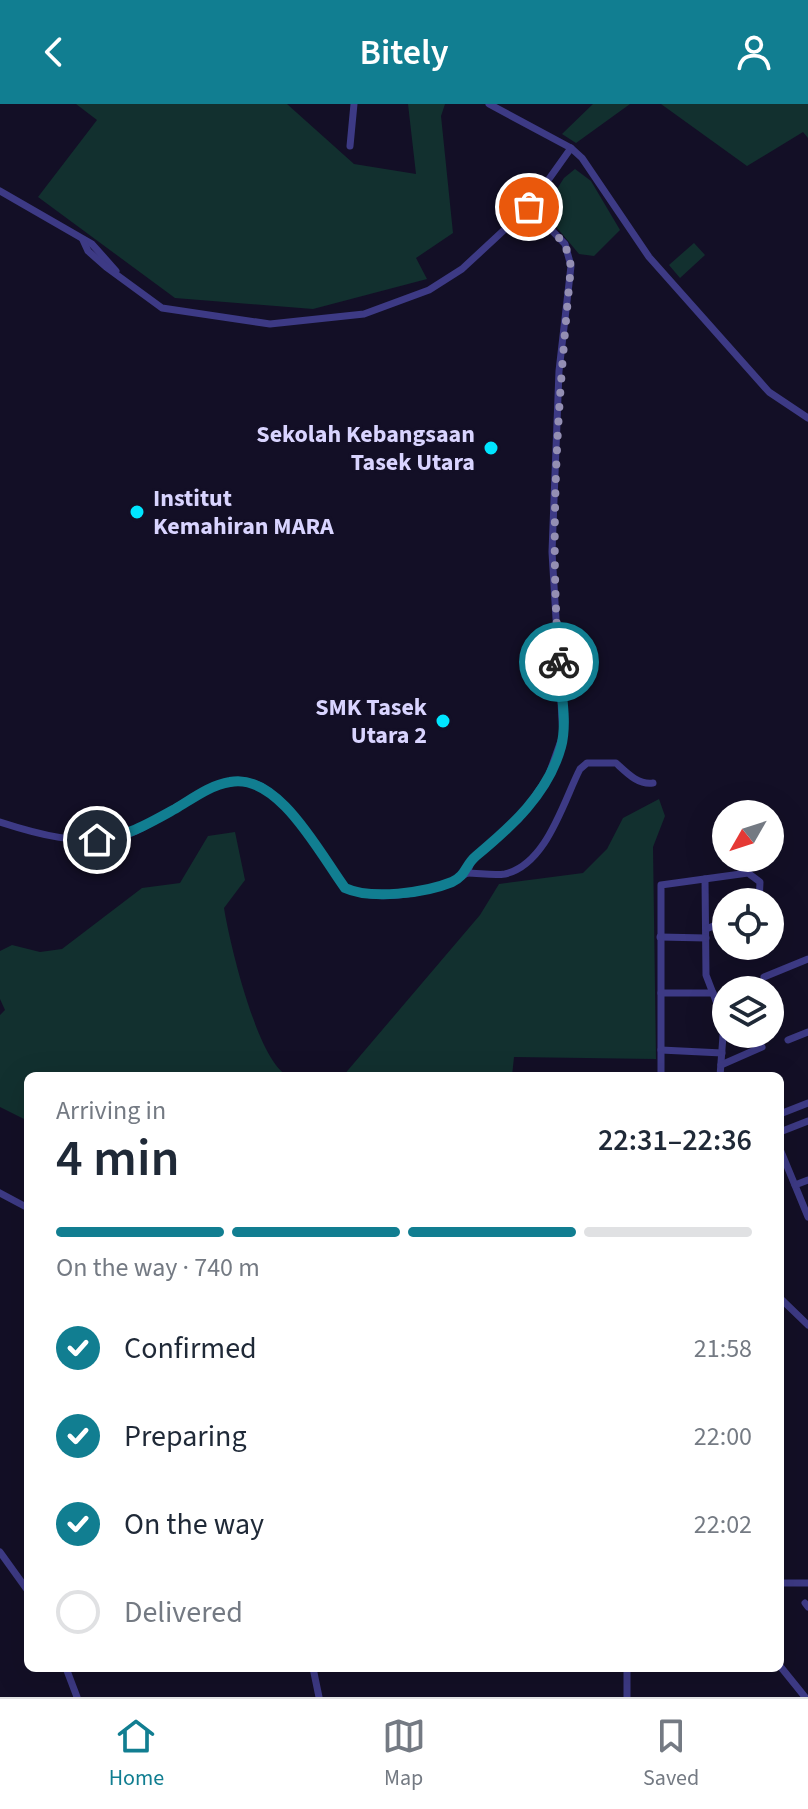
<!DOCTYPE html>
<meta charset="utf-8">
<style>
:root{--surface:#fff;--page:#f6f6f7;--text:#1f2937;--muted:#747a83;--line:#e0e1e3;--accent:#117e91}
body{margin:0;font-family:"Source Sans 3",sans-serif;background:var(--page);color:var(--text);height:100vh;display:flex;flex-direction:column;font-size:30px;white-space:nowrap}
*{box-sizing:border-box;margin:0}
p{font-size:26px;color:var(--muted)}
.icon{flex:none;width:44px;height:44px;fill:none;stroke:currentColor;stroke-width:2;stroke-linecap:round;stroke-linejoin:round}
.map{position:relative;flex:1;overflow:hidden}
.panel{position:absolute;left:24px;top:968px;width:760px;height:600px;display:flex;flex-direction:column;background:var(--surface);border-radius:12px;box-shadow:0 8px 32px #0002}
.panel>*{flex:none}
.needle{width:52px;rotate:231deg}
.controls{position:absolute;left:712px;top:696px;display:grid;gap:16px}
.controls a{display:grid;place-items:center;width:72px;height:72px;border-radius:50%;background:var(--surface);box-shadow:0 8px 32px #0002;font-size:40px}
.pin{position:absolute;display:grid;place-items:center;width:68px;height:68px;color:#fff;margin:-34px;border:4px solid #fff;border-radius:50%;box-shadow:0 2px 8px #0007}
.courier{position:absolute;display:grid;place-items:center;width:80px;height:80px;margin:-40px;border:6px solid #117e91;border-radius:50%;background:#fff;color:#222;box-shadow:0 2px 10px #0007}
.overview em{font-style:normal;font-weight:600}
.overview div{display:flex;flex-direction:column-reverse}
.overview{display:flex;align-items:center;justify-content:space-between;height:136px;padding:0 32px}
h1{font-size:52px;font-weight:600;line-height:60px}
.bar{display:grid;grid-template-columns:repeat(4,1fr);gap:12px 8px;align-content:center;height:96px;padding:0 32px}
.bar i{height:10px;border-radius:6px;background:var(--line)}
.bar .current{background:var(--accent)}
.bar p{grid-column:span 4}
ol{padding:0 32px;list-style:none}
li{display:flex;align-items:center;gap:24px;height:88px}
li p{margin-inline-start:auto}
li .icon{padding:8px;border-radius:50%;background:var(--accent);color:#fff;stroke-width:4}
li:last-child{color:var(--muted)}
li i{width:44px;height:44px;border:4px solid var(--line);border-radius:50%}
header{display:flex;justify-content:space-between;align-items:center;height:104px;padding:0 32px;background:var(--accent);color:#fff;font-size:36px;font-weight:600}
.dock{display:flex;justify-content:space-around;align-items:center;height:112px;border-top:2px solid var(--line);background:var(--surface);font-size:22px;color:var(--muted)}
.dock a{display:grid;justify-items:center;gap:4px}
.dock .current{color:var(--accent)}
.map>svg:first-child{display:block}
</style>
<header><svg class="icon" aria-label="back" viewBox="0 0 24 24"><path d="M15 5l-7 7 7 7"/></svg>Bitely<svg class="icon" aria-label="person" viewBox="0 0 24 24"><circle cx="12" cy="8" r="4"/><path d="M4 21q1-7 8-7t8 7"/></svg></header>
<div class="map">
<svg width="808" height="1593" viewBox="0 0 808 1593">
<rect width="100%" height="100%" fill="#130f26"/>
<g fill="#12302f">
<polygon points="76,0 287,0 354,60 416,70 408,0 445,0 441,12 453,129 416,154 427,175 313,205 175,194 38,93 97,16"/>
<polygon points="593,0 630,0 576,39 562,30"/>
<polygon points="661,0 808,0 808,34 803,28 747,62"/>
<polygon points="575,65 591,77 620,126 594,152 579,150 543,107 564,74"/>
<polygon points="694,139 705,151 680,174 669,161"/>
<polygon points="659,695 665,712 653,743 656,955 514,953 512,972 343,972 480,811 499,780 583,769 607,745 623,714"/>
<path d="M235,728L245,776L224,804C229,836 258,961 289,972H28V1017L0,1003V911L5,906L0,895V847L12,841L40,848L62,845L142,784L180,779L208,732Z"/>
</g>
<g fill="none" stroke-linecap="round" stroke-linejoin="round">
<g stroke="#3d3a85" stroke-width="7">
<polyline points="489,0 571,44 582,54 649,153 769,288 808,314"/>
<polyline points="350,42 354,0"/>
<polyline points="0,87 92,140 116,167"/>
<polyline points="83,136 88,147 106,163 162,204 270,220 364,210 429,186 462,165 529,103 571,44"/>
<path d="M0,718C37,730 81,742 120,733C163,723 219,655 264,684C298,705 321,752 345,784C378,800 437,789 467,769"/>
<polyline points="467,769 472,756 519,715 548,673 563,631 552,448 559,267 571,162 565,140 529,103"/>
<path d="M467,769C479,769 493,772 505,770C547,760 563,698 580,665L587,659H616C627,669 638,681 653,679"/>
<polyline points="705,775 706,871 724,918 720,972"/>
<polyline points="706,825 726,817"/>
<polyline points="660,833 706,834"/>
<polyline points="764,873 808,855"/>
<polyline points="661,889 713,889"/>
<polyline points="788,936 808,928"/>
<polyline points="661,946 722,949"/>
<polyline points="721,961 762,943"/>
<polyline points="661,972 661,781 748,769 760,778 759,798"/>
<polyline points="780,1010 808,999"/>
<polyline points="780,1028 808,1017"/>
<polyline points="780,1045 808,1113"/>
<polyline points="795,1081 808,1076"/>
<polyline points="0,1089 28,1104"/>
<polyline points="780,1194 808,1221"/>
<polyline points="0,1448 28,1487"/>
<polyline points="780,1479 808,1479"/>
<polyline points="805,1499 808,1503"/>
<polyline points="780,1562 805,1593"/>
<polyline points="66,1564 77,1593"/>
<polyline points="313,1564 319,1593"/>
<polyline points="627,1593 627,1564"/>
</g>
</g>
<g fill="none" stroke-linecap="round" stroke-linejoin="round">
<path stroke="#948fb3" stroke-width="8" stroke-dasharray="0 14.4" d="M529,103L565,140L571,162C558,298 549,421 559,558"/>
<path stroke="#117e91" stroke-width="10" d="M97,736C128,732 148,720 175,705C192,695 210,681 230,678C278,668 320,750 345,784C371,796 425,789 452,778C466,772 465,761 476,752C511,723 548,690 561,643C568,617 560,585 559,558"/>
</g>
<g fill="#00e5ff" stroke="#130f26" stroke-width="3">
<circle cx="491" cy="344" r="8"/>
<circle cx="137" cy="408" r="8"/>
<circle cx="443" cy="617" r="8"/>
</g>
<g text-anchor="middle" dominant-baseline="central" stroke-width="6" stroke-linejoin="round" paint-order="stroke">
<g font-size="24" font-weight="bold" fill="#d9d4ff" stroke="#130f26" text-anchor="end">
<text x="475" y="330">Sekolah Kebangsaan<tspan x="475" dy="28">Tasek Utara</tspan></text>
<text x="153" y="394" text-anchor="start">Institut<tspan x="153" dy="28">Kemahiran MARA</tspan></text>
<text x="427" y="603">SMK Tasek<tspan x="427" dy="28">Utara 2</tspan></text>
</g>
</g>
</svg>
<div class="controls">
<a><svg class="needle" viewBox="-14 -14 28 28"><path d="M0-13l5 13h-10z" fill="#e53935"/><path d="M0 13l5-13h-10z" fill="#747a83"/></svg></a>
<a><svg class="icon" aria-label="locate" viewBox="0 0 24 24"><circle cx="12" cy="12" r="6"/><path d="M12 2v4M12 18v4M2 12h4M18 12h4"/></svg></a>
<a><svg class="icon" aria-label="layers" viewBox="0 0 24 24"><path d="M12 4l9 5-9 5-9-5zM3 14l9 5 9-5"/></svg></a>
</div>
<div class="pin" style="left:529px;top:103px;background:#ea580c"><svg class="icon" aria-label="bag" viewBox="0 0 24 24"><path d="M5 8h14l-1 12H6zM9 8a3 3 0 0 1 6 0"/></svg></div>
<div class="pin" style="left:97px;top:736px;background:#1f2937"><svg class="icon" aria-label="home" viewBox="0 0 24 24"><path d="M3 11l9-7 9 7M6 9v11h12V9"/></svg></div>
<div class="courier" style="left:559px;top:558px"><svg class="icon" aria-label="bike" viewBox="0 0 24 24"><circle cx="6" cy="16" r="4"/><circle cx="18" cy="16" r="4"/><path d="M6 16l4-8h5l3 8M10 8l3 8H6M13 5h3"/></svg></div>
<section class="panel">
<div class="overview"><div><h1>4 min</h1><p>Arriving in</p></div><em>22:31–22:36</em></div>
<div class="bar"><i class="current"></i><i class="current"></i><i class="current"></i><i></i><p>On the way · 740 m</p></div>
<ol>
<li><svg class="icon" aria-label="check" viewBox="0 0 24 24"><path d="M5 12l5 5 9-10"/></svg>Confirmed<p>21:58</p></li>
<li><svg class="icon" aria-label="check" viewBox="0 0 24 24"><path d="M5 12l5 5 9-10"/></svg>Preparing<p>22:00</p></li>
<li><svg class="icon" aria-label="check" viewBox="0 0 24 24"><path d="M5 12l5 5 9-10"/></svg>On the way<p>22:02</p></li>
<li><i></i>Delivered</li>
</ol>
</section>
</div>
<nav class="dock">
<a class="current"><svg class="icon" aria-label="home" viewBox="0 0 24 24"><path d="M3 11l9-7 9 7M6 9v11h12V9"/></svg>Home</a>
<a><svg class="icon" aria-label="map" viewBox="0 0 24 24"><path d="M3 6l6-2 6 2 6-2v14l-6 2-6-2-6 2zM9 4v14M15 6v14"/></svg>Map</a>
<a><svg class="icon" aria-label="saved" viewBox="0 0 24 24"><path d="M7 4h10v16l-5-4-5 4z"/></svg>Saved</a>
</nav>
